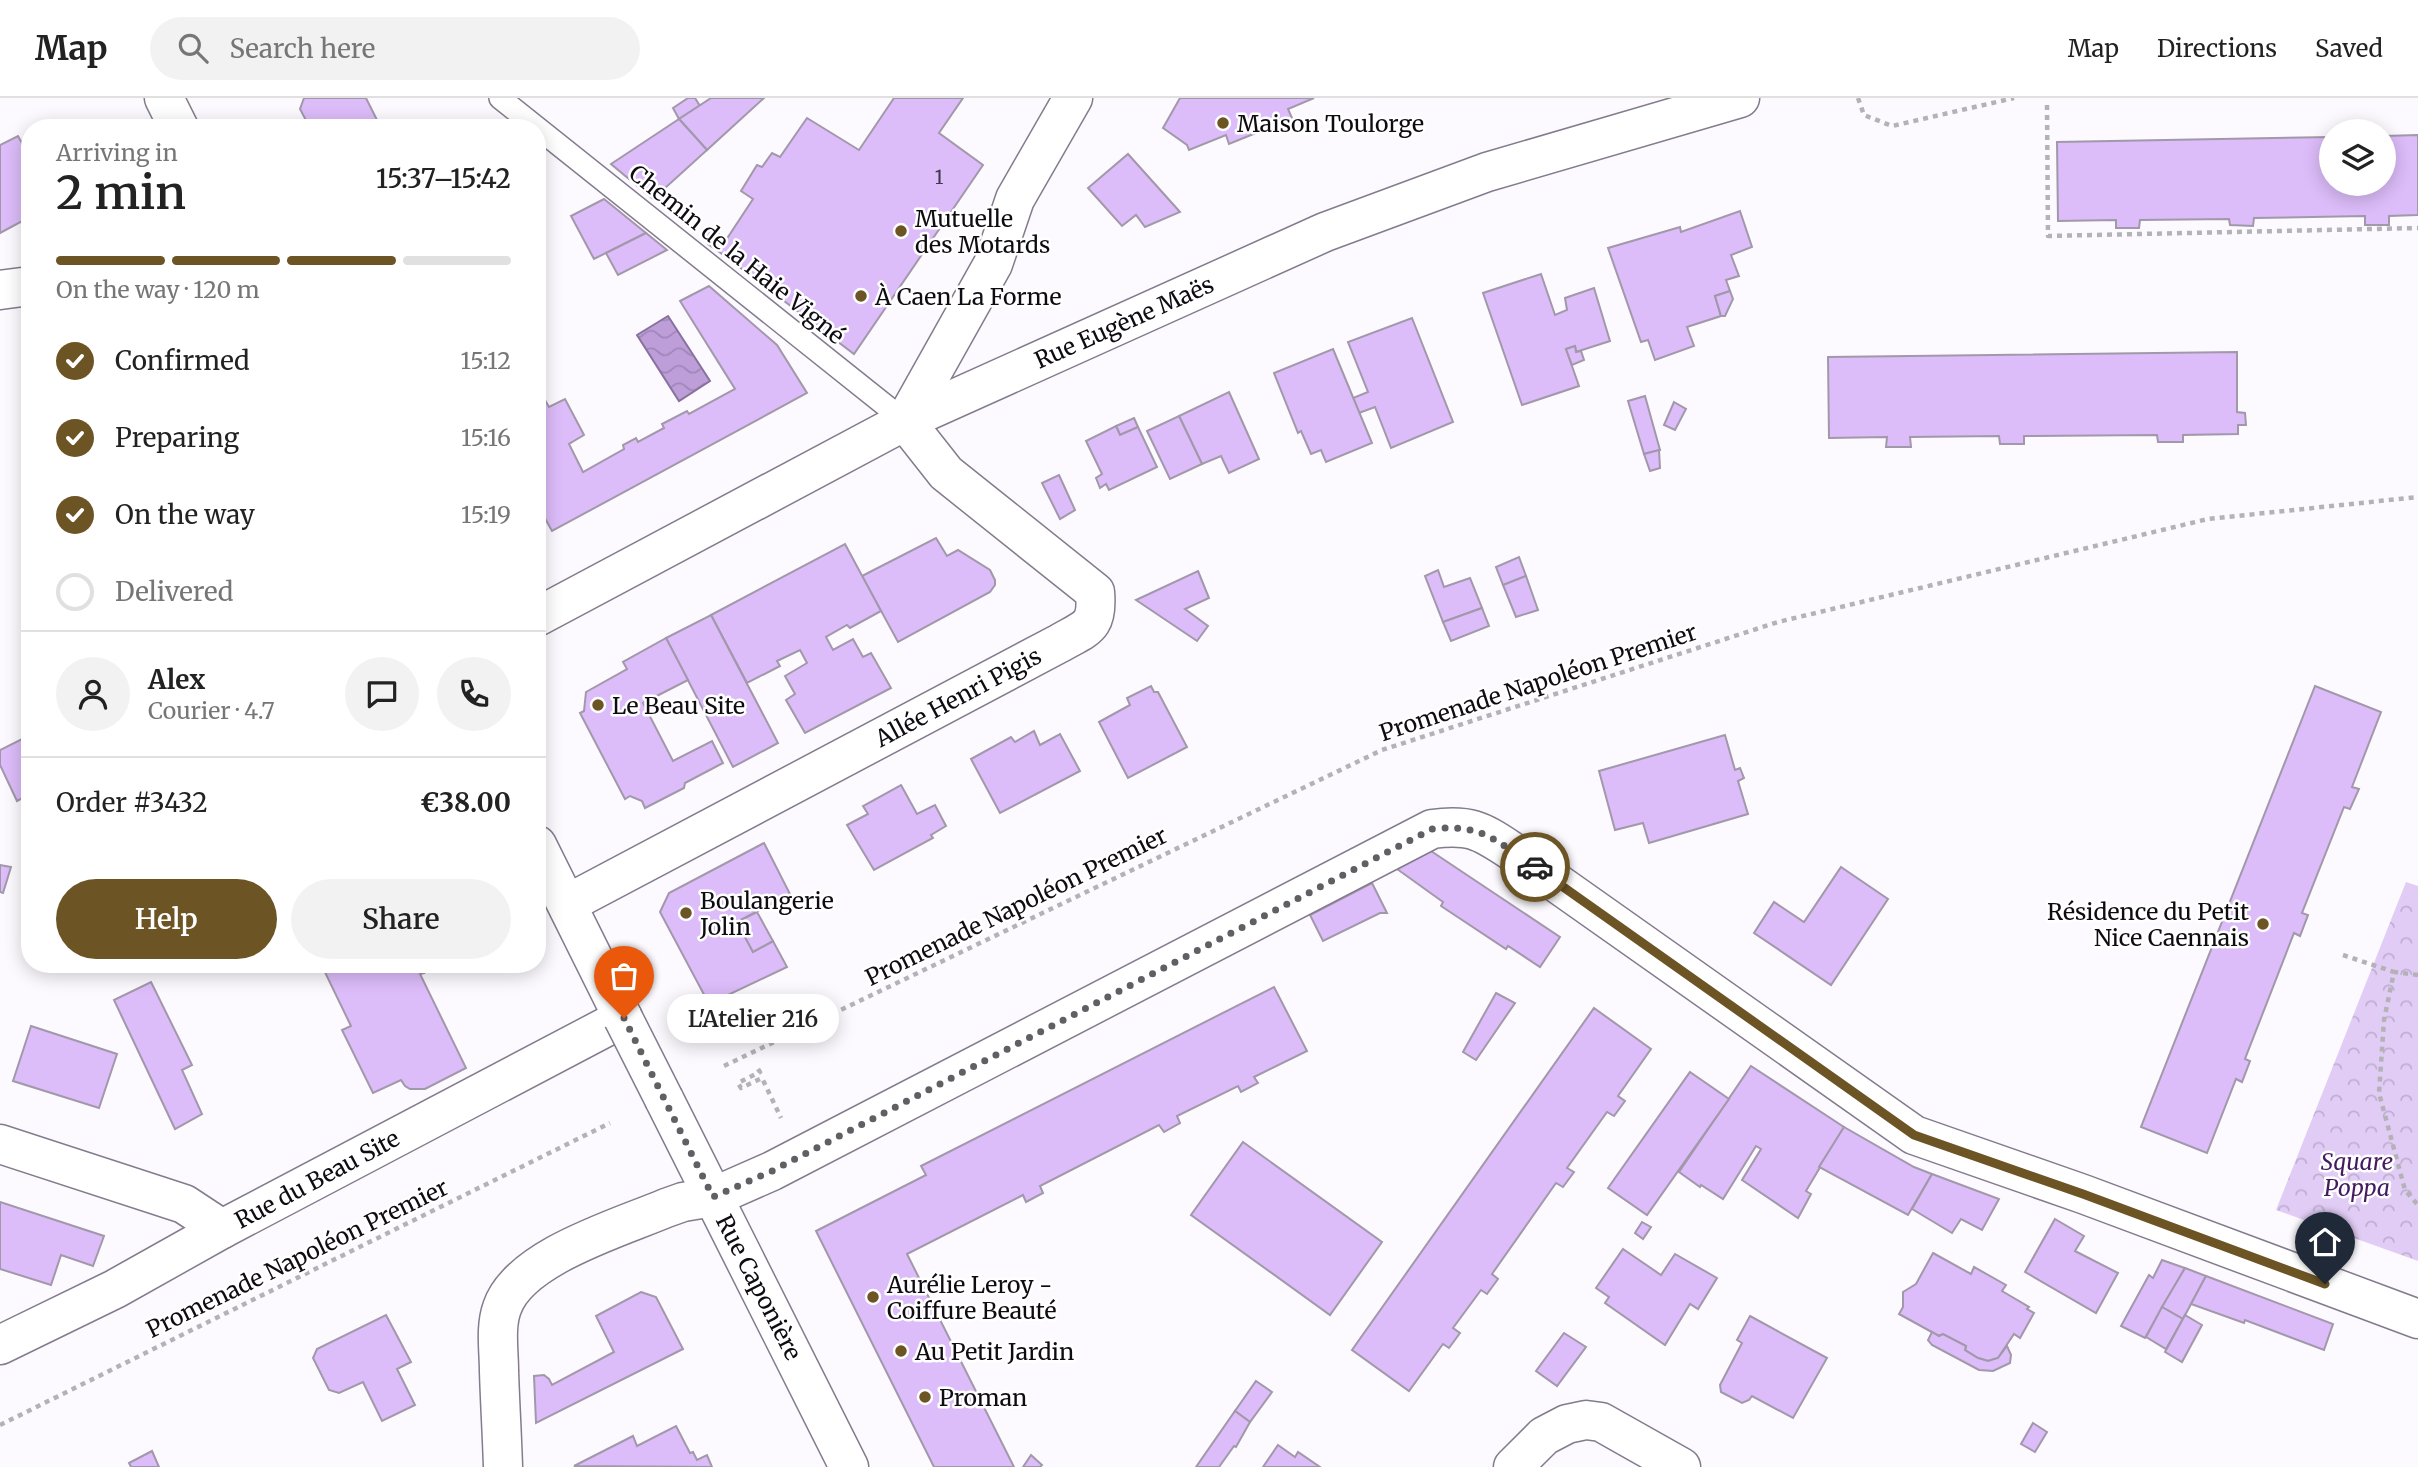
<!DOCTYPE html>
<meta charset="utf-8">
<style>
:root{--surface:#fff;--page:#f2f2f2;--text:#222;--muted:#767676;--line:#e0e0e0;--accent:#6c5424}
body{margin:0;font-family:Merriweather,serif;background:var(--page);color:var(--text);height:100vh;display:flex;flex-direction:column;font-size:26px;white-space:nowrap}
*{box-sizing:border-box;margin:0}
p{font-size:23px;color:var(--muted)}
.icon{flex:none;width:38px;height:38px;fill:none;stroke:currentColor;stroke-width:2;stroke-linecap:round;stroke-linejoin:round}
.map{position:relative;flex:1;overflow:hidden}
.sheet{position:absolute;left:21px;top:21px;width:525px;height:854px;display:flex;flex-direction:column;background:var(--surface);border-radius:28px;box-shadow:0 4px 18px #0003}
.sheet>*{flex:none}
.controls{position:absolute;left:2319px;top:21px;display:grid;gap:14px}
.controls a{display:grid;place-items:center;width:77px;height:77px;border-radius:50%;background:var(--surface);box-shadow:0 4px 18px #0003;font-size:35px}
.pin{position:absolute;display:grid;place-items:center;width:60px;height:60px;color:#fff;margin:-72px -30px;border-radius:50% 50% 50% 0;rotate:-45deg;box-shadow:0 0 7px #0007}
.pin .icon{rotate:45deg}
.courier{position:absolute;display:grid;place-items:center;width:70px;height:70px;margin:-35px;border:5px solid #6c5424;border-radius:50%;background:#fff;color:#222;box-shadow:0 2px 9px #0007}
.bubble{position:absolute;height:49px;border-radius:24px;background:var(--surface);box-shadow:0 4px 18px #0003;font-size:23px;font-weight:600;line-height:49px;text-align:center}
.overview em{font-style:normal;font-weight:600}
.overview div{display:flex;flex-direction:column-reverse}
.overview{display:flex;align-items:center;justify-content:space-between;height:119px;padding:0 35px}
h1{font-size:46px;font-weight:600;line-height:52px}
.bar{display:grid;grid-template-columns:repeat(4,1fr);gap:10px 7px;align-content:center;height:84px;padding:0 35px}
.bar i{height:9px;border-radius:5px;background:var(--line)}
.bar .active{background:var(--accent)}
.bar p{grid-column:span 4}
.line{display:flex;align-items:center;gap:18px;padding:0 35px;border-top:2px solid var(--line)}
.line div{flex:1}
.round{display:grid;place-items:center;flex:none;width:74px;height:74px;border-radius:37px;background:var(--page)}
ol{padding:0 35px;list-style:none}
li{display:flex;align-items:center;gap:21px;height:77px}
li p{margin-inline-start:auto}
li .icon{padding:7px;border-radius:50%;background:var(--accent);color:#fff;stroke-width:4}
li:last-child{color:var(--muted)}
li i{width:38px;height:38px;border:4px solid var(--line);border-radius:50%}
.action{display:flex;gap:14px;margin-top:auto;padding:14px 35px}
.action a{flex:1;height:80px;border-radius:42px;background:var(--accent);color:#fff;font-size:28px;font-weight:600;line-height:80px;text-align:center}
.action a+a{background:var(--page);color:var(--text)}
header{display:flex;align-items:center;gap:42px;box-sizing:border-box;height:98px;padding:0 35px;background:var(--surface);border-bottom:2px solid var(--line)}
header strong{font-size:33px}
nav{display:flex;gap:38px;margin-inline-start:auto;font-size:24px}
.search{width:490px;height:63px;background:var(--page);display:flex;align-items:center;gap:18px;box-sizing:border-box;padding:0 24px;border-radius:38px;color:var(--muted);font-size:26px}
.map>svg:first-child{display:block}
</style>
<header>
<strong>Map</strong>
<div class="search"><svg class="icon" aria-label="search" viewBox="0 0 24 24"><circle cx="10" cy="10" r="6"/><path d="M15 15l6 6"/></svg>Search here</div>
<nav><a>Map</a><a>Directions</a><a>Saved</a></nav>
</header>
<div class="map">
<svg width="2418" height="1369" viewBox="0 0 2418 1369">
<defs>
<pattern id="park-crowns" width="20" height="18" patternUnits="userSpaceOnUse" patternTransform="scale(1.75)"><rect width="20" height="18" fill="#e1ccf5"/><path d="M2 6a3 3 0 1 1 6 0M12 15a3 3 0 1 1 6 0" fill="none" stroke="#c0aed1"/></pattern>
<pattern id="water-waves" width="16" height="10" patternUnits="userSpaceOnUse" patternTransform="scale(1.75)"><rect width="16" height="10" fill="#bd9ed9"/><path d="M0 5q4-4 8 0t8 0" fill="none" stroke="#a187b9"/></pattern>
</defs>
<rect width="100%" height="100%" fill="#fcfafe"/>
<polygon fill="url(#park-crowns)" points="2406,784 2418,788 2418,1163 2276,1112"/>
<polygon fill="url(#water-waves)" stroke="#88729d" stroke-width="2" points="668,218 710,283 679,303 637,237"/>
<g fill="#dcbcf9" stroke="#a198aa" stroke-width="2">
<polygon points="304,0 366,0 381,30 310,30 300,11"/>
<polygon points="688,0 695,0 700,8 679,21 673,10"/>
<polygon points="711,0 764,0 707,52 679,21"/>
<polygon points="894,0 963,0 939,35 983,67 854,256 718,153 708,146 703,132 709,128 726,142 753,101 741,93 757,67 762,69 772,55 780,59 807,20 859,52"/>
<polygon points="1180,0 1314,0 1288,11 1292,20 1261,33 1229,46 1226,37 1189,52 1187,47 1163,30"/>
<polygon points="679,21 707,52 653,101 611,66"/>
<polygon points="2418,37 2418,117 2389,118 2389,127 2365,127 2365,118 2254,120 2253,128 2230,127 2229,121 2140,122 2139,130 2116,130 2116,122 2058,123 2057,44 2331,39 2331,86 2384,86 2384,38"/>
<polygon points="18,38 30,60 30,119 0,135 0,47"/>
<polygon points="1128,56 1180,114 1145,129 1136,117 1122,128 1088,90"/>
<polygon points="604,101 646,135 594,161 571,118"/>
<polygon points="1740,113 1752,149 1731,157 1739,178 1726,182 1730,193 1715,198 1721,218 1687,229 1694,248 1655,262 1648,242 1641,244 1608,150 1680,129 1681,134"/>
<polygon points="646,135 667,152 618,177 606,155"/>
<polygon points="1541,176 1555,217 1567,212 1565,200 1594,190 1610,243 1576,254 1575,248 1566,251 1579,288 1522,307 1483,195"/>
<polygon points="709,188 777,247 807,295 552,433 537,406 537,306 545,302 549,309 565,301 584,337 569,346 583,374 624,351 623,347 636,340 638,344 664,330 662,326 687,313 689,316 735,291 680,203"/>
<polygon points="1730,193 1733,201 1725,218 1721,218 1715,198"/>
<polygon points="1412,220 1453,324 1391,350 1375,309 1359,315 1353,300 1368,294 1348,244"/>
<polygon points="1575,248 1576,254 1581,253 1584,262 1572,267 1566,251"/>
<polygon points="1333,251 1372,345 1326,364 1321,352 1311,356 1301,333 1298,335 1274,275"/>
<polygon points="2237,254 2237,314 2245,315 2246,327 2238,327 2238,336 2183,337 2183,344 2158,344 2157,337 2024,338 2024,346 2000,346 1999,338 1910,339 1911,349 1886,349 1887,339 1829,340 1828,259"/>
<polygon points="1229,294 1259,361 1229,375 1221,358 1202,366 1179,318"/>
<polygon points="1645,298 1660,352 1644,356 1628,303"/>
<polygon points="1674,304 1686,311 1675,332 1664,327"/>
<polygon points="1179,318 1202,366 1170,381 1147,333"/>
<polygon points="1134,320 1138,329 1120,337 1116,328"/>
<polygon points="1116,328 1120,337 1138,329 1157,369 1109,392 1106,386 1100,390 1096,380 1102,376 1086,343"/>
<polygon points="1659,352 1660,370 1650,373 1644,356"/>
<polygon points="1059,377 1075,412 1060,421 1042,385"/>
<polygon points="936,440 947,458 958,452 990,472 995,482 995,487 990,494 898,544 862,478"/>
<polygon points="845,446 881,513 850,530 847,527 826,539 833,552 853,541 863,559 871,555 891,590 805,635 786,602 795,596 785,578 807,565 800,552 777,563 780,568 747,585 711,517"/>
<polygon points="1519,459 1526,478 1503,487 1496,469"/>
<polygon points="1438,472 1444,489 1470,480 1482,510 1443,524 1425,478"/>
<polygon points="1198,473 1209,500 1185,511 1208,528 1197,543 1136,502"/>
<polygon points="1526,478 1538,512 1516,519 1503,487"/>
<polygon points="1482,510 1489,528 1451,543 1443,524"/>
<polygon points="711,517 778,645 733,669 666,540"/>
<polygon points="666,540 688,582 643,605 673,663 712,643 723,665 685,685 684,690 645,710 642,703 630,698 625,701 580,615 584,613 586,594 627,571 623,564"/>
<polygon points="1151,588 1154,594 1158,594 1187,649 1128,680 1099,624 1130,607 1127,600"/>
<polygon points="2315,588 2381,614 2352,689 2359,691 2350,711 2344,709 2302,815 2308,817 2300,838 2294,835 2245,961 2250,963 2242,984 2236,981 2207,1055 2141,1029"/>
<polygon points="1034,633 1040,647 1060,636 1080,673 1000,715 971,661 1011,639 1015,644"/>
<polygon points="1725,637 1735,672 1740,670 1744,680 1738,683 1748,716 1649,745 1643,725 1615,732 1599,673"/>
<polygon points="28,638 30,696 17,703 0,667 0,652"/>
<polygon points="901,687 917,716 935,707 946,728 931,737 933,740 874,772 847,727 868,716 863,708"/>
<polygon points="764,745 790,796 737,824 753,854 773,843 787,869 709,906 660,814 669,795"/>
<polygon points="1431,753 1560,839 1540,869 1508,848 1506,851 1441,808 1443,804 1397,771"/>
<polygon points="0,767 11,769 3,795 0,794"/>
<polygon points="1841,769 1888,801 1831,887 1754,835 1774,804 1804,824"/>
<polygon points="1372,785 1387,815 1380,815 1323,843 1310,817"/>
<polygon points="757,814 773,843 753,854 737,824"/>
<polygon points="321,866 419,866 424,875 420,876 466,970 425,991 410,991 405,988 401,982 373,995 342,932 351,928"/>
<polygon points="151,884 192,967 182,972 202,1016 175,1031 114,902"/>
<polygon points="1274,889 1307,953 1254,979 1258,985 1241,994 1238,988 1177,1018 1180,1025 1164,1034 1159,1027 1040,1088 1043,1095 1026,1104 1023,1097 907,1156 1014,1369 934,1369 816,1133 926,1077 921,1068"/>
<polygon points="1496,895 1515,905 1476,962 1463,954"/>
<polygon points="1594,910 1651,951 1618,998 1625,1003 1614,1018 1607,1014 1567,1070 1574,1074 1563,1089 1556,1085 1492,1176 1498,1181 1487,1196 1481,1192 1453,1230 1460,1235 1449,1250 1443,1246 1409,1293 1352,1252"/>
<polygon points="31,928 117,956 99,1010 13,983"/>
<polygon points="1751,968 1844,1029 1806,1093 1811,1096 1798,1120 1742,1082 1761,1051 1756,1048 1723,1101 1701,1087 1700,1089 1679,1074"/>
<polygon points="1690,974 1729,1001 1647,1117 1608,1090"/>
<polygon points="1844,1029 1914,1069 1932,1076 1908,1117 1819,1069"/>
<polygon points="1243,1044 1382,1144 1330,1217 1191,1117"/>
<polygon points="1932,1076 1999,1101 1982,1132 1961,1121 1952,1135 1912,1111"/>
<polygon points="0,1104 104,1138 93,1168 61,1157 51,1187 0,1171"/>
<polygon points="2055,1121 2084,1138 2075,1153 2118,1175 2096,1215 2025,1174"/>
<polygon points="1642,1124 1651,1129 1643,1141 1635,1135"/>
<polygon points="1623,1151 1661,1177 1675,1156 1717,1180 1698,1211 1690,1206 1665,1247 1605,1205 1609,1199 1596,1190"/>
<polygon points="1933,1155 1971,1176 1974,1169 2006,1187 2002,1193 2029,1209 2027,1211 2034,1215 2020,1240 2014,1236 1998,1260 1988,1263 1978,1260 1965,1252 1966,1248 1943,1236 1939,1238 1899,1216 1903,1209 1903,1194 1916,1186"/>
<polygon points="2162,1162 2185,1170 2145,1240 2121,1228 2149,1177 2153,1180"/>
<polygon points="2185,1170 2206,1178 2183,1221 2162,1209"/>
<polygon points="2206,1178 2333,1226 2324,1252 2245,1222 2244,1225 2191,1206"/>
<polygon points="641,1194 656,1199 683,1251 536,1325 534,1278 544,1277 549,1281 552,1287 614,1254 596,1218"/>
<polygon points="2162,1209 2183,1221 2166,1251 2146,1239"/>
<polygon points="386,1217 411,1264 397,1271 415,1307 382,1323 363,1284 339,1295 329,1292 313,1260 317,1251"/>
<polygon points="2185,1217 2202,1227 2182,1264 2165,1254"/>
<polygon points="1750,1218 1827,1260 1793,1320 1752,1298 1749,1302 1742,1305 1721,1294 1720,1287 1742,1245 1737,1242"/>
<polygon points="1932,1234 1939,1238 1943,1236 1966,1248 1965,1252 1978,1260 1988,1263 1998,1260 2007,1248 2011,1257 2010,1265 1993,1273 1979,1272 1932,1247 1928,1242"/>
<polygon points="1564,1235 1586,1249 1557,1288 1536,1273"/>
<polygon points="1256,1283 1272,1294 1250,1324 1235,1313"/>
<polygon points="1235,1313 1250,1324 1236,1349 1234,1348 1219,1369 1196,1369"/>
<polygon points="2033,1325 2047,1334 2035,1354 2021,1346"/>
<polygon points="676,1328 690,1355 693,1354 697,1362 707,1357 712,1369 574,1368 633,1338 637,1348"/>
<polygon points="1278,1347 1295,1359 1298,1354 1320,1369 1263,1369"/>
<polygon points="152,1353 159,1369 131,1369 129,1365"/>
<polygon points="1031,1357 1042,1367 1040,1369 1023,1369"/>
</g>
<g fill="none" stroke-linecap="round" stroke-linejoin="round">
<g stroke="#847b8d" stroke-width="24">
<polyline id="service" points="500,0 905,323"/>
</g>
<g stroke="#847b8d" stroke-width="41">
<g id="minor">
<polyline points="0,192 30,188"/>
<path d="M567,806L1060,545C1088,529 1098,529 1095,494L946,375L905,323L993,166L1015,101L1073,0"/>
<polyline points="0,1046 184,1106 222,1131"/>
<polyline points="0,1247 115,1191 222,1131 623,920"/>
<polyline points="1513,1369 1544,1338 1567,1326 1586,1322 1601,1324 1681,1369"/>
</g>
</g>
<g stroke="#847b8d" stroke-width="41">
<g id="tertiary">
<polyline points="537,519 905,323 1325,134 1487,74 1740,0"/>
<path d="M503,1369C502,1337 500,1305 499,1273C499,1253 495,1229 502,1210C519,1159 619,1130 666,1110L683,1104L713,1099L772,1073L1432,731C1469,726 1480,732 1510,752L1914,1037L2083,1096L2418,1221"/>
</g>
</g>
<g stroke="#847b8d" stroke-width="41">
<g id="secondary">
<polyline points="164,0 179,30"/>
<polyline points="537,747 623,920"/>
<polyline points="664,1001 849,1369"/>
</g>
</g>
<g stroke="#b4b2b7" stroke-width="4.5" stroke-dasharray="5 5" stroke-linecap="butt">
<polyline points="1858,0 1864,17 1892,28 2014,0"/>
<polyline points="2047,7 2048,138 2418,130"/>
<polyline points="2343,857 2394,874"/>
<polyline points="2418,877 2394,874 2384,922 2379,995 2405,1092 2418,1107"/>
<polyline points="724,968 1382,652 1778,524 2208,421 2418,399"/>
<polyline points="758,971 760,974 738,985 741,990 762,980 781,1020"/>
<polyline points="0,1327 610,1025"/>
</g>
<use href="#service" stroke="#fff" stroke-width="21"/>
<use href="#minor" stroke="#fff" stroke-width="38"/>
<use href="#tertiary" stroke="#fff" stroke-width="38"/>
<use href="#secondary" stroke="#fff" stroke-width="38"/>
<g stroke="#847b8d" stroke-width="41" stroke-linecap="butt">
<polyline id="secondary-bridge" points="623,920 664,1001"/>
</g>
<use href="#secondary-bridge" stroke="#fff" stroke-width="38"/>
</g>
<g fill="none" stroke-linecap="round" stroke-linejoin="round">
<path stroke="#615f64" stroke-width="7" stroke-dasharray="0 12.6" d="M624,920L713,1099L772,1073L1432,731C1481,725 1497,743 1535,769"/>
<polyline stroke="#6c5424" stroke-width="9" points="1535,769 1914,1037 2083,1096 2325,1186"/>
</g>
<g fill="#6c5424" stroke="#fff" stroke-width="2.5">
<circle cx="1223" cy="25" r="7"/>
<circle cx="901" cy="133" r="7"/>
<circle cx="861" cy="198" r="7"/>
<circle cx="598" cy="607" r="7"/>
<circle cx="686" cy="815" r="7"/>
<circle cx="2263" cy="826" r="7"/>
<circle cx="873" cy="1199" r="7"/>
<circle cx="901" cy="1253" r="7"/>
<circle cx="925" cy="1299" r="7"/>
</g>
<g text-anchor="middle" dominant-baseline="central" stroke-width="5" stroke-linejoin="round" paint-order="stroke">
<g font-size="19" fill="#42374b">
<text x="939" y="79">1</text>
</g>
<g font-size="23" fill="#0e0b11" stroke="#fff" text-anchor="start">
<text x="1237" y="25">Maison Toulorge</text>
<text x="915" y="120">Mutuelle<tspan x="915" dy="26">des Motards</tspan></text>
<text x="875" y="198">À Caen La Forme</text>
<text x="612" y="607">Le Beau Site</text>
<text x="700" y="802">Boulangerie<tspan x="700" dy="26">Jolin</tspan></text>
<text x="2249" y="813" text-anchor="end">Résidence du Petit<tspan x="2249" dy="26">Nice Caennais</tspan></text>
<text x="887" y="1186">Aurélie Leroy -<tspan x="887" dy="26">Coiffure Beauté</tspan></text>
<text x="915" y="1253">Au Petit Jardin</text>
<text x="939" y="1299">Proman</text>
</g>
<g font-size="23" fill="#0e0b11" stroke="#fff">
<text transform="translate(737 156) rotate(39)">Chemin de la Haie Vigné</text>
<text transform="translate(1124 224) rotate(-24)">Rue Eugène Maës</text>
<text transform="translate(1538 584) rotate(-18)">Promenade Napoléon Premier</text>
<text transform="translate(958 599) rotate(-28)">Allée Henri Pigis</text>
<text transform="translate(1016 808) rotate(-26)">Promenade Napoléon Premier</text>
<text transform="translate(317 1081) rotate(-28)">Rue du Beau Site</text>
<text transform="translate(297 1160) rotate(-26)">Promenade Napoléon Premier</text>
<text transform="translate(759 1189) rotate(63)">Rue Caponière</text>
</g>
<g font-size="23" font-style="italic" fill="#441b60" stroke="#fff">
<text x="2357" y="1063">Square<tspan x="2357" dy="26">Poppa</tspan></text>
</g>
</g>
</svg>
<div class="controls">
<a><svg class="icon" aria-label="layers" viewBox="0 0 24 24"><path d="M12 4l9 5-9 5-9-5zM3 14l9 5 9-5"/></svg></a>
</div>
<div class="pin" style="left:624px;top:920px;background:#ea580c"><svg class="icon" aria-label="bag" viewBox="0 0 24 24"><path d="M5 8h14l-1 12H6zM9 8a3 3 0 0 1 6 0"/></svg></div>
<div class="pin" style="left:2325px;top:1186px;background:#1f2937"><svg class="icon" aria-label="home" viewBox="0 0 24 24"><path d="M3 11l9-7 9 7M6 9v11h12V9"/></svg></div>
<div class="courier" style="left:1535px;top:769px"><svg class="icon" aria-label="car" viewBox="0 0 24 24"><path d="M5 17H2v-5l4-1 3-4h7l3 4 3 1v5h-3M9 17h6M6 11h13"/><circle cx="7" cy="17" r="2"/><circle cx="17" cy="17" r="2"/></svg></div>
<div class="bubble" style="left:667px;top:896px;width:172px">L'Atelier 216</div>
<section class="sheet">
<div class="overview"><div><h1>2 min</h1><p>Arriving in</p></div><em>15:37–15:42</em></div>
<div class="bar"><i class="active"></i><i class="active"></i><i class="active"></i><i></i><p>On the way · 120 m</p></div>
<ol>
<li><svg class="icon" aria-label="check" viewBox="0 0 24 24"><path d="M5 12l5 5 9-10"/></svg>Confirmed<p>15:12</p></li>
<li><svg class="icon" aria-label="check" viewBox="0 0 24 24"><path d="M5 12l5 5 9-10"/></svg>Preparing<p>15:16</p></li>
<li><svg class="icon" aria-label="check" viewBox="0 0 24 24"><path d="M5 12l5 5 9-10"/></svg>On the way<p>15:19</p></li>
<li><i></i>Delivered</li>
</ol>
<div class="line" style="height:126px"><a class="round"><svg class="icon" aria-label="person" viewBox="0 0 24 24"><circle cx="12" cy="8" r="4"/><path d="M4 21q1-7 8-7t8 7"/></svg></a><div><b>Alex</b><p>Courier · 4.7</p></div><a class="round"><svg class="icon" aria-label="chat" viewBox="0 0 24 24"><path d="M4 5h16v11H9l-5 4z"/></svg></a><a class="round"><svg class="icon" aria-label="phone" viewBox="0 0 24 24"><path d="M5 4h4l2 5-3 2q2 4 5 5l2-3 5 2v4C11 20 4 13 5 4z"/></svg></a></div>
<div class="line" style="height:91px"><div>Order #3432</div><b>€38.00</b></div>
<div class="action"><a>Help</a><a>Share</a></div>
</section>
</div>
